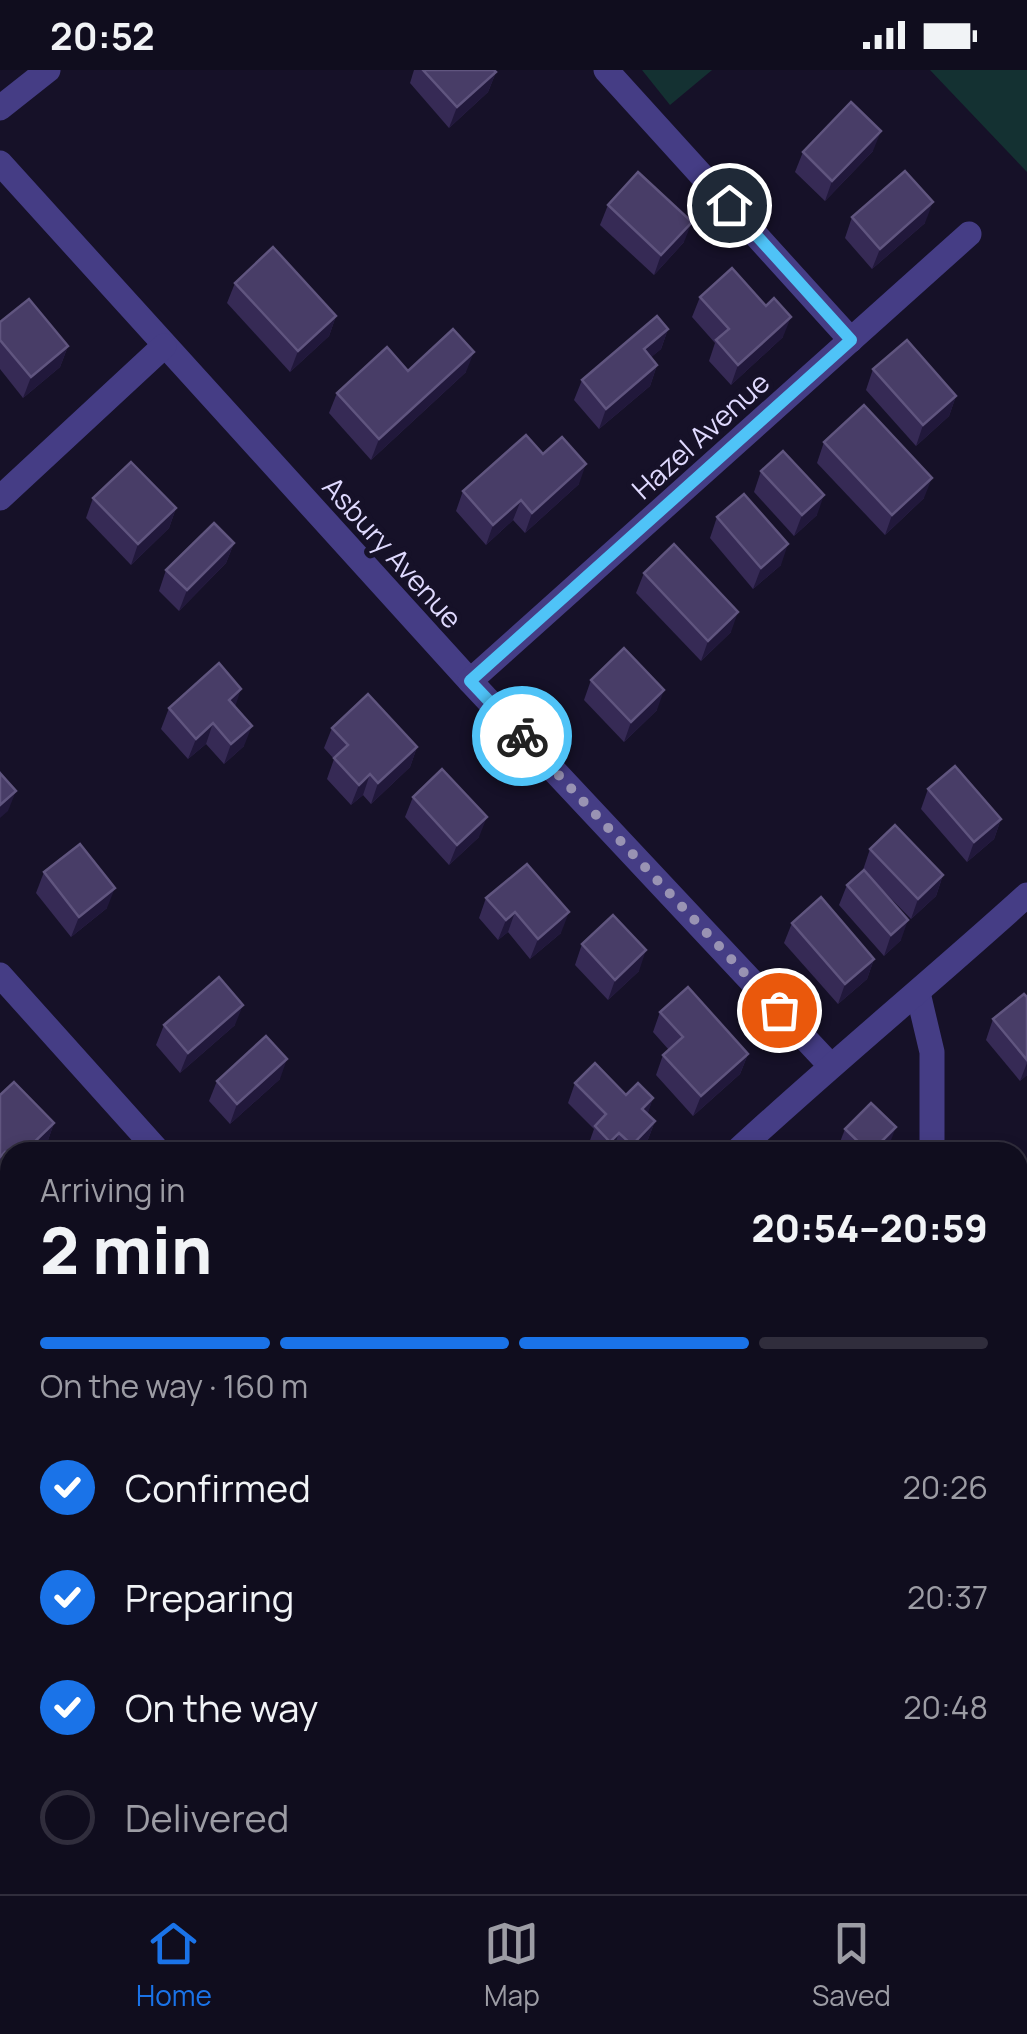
<!DOCTYPE html>
<meta charset="utf-8">
<style>
:root{--surface:#100d1e;--page:#1e1b2b;--text:#f1f3f6;--muted:#9c9ca4;--line:#302d3c;--accent:#1a73e8}
body{margin:0;font-family:Manrope,sans-serif;background:var(--page);color:var(--text);height:100vh;display:flex;flex-direction:column;font-size:38px;white-space:nowrap}
*{box-sizing:border-box;margin:0}
p{font-size:32px;color:var(--muted)}
.icon{flex:none;width:55px;height:55px;fill:none;stroke:currentColor;stroke-width:2;stroke-linecap:round;stroke-linejoin:round}
.map{position:relative;flex:1;overflow:hidden}
.details{position:absolute;left:0px;top:1072px;width:1028px;height:752px;display:flex;flex-direction:column;background:var(--surface);border-radius:30px 30px 0 0;box-shadow:0 5px 15px #0003,0 0 0 2px var(--line)}
.details>*{flex:none}
.pin{position:absolute;display:grid;place-items:center;width:85px;height:85px;color:#fff;margin:-42px;border:5px solid #fff;border-radius:50%;box-shadow:0 2px 10px #0007}
.courier{position:absolute;display:grid;place-items:center;width:100px;height:100px;margin:-50px;border:8px solid #4fc3f7;border-radius:50%;background:#fff;color:#222;box-shadow:0 2px 12px #0007}
.head em{font-style:normal;font-weight:800}
.head div{display:flex;flex-direction:column-reverse}
.head{display:flex;align-items:center;justify-content:space-between;height:170px;padding:0 40px}
h1{font-size:65px;font-weight:800;line-height:75px}
.bar{display:grid;grid-template-columns:repeat(4,1fr);gap:15px 10px;align-content:center;height:120px;padding:0 40px}
.bar i{height:12px;border-radius:8px;background:var(--line)}
.bar .current{background:var(--accent)}
.bar p{grid-column:span 4}
ol{padding:0 40px;list-style:none}
li{display:flex;align-items:center;gap:30px;height:110px}
li p{margin-inline-start:auto}
li .icon{padding:10px;border-radius:50%;background:var(--accent);color:#fff;stroke-width:4}
li:last-child{color:var(--muted)}
li i{width:55px;height:55px;border:5px solid var(--line);border-radius:50%}
.status{display:flex;justify-content:space-between;align-items:center;height:70px;padding:0 50px;background:var(--surface);direction:ltr}
.status svg{height:28px;fill:currentColor}
.tabs{display:flex;justify-content:space-around;align-items:center;height:140px;border-top:2px solid var(--line);background:var(--surface);font-size:28px;color:var(--muted)}
.tabs a{display:grid;justify-items:center;gap:5px}
.tabs .current{color:var(--accent)}
.map>svg:first-child{display:block}
</style>
<div class="status"><b>20:52</b><svg viewBox="0 0 49 12"><path d="M0 12V9h3v3zM5 12V6h3v6zM10 12V3h3v9zM15 12V0h3v12zM26 1h20v11H26zM47 4h2v5h-2z"/></svg></div>
<div class="map">
<svg width="1027" height="1824" viewBox="0 0 1027 1824">
<rect width="100%" height="100%" fill="#161128"/>
<g fill="#143132">
<polygon points="642,0 712,0 670,35"/>
<polygon points="930,0 1027,0 1027,102"/>
</g>
<g fill="none" stroke-linecap="round" stroke-linejoin="round">
<g stroke="#453d85" stroke-width="25">
<polyline points="606,0 851,270"/>
<polyline points="0,38 48,0"/>
<polyline points="0,93 470,611 830,995"/>
<polyline points="0,428 164,276"/>
<polyline points="470,611 969,164"/>
<polyline points="0,905 159,1082"/>
<polyline points="918,923 932,982 932,1082"/>
<path d="M736,1082C831,994 931,912 1027,825"/>
<polyline points="1018,1106 1027,1106"/>
<polyline points="0,1679 10,1690"/>
<polyline points="0,1735 10,1726"/>
<polyline points="405,1815 405,1824"/>
<polyline points="686,1815 686,1824"/>
<polyline points="940,1815 940,1824"/>
<polyline points="123,1824 123,1815"/>
</g>
</g>
<g fill="#362a55">
<polygon points="414,0 494,0 496,2 488,22 449,58 410,13"/>
<polygon points="873,81 825,131 795,102 803,82"/>
<polygon points="608,135 684,172 654,205 600,155"/>
<polygon points="852,147 925,153 872,199 845,168"/>
<polygon points="235,213 336,246 329,266 290,302 227,233"/>
<polygon points="700,227 783,267 731,315 709,291 715,273 692,247"/>
<polygon points="0,252 68,276 60,297 23,328 0,299"/>
<polygon points="668,259 661,279 651,287 657,295 650,316 599,359 574,330 582,310"/>
<polygon points="873,299 956,326 949,346 916,376 866,320"/>
<polygon points="408,301 466,302 371,390 329,343 337,323"/>
<polygon points="824,372 924,428 885,465 817,393"/>
<polygon points="543,384 579,414 525,463 513,450 486,475 456,441 463,421"/>
<polygon points="761,401 817,445 794,466 754,422"/>
<polygon points="93,428 176,438 169,458 131,495 86,448"/>
<polygon points="717,447 781,495 753,519 710,468"/>
<polygon points="234,473 226,493 179,541 159,521 166,500"/>
<polygon points="644,503 731,562 701,591 636,523"/>
<polygon points="591,610 657,640 624,672 584,630"/>
<polygon points="235,637 244,676 224,694 206,674 188,689 161,659 169,638"/>
<polygon points="332,658 417,677 410,697 371,734 363,725 351,735 327,709 334,689 324,678"/>
<polygon points="928,719 1001,749 994,769 967,792 921,739"/>
<polygon points="413,727 479,767 449,795 405,747"/>
<polygon points="870,779 943,805 936,826 911,849 872,809 901,870 884,886 839,835 847,815 863,800"/>
<polygon points="44,802 107,838 71,867 36,823"/>
<polygon points="486,828 561,863 530,889 508,862 498,870 479,848"/>
<polygon points="792,853 874,889 867,909 838,934 784,873"/>
<polygon points="582,874 639,901 608,930 575,895"/>
<polygon points="1027,927 1027,1005 1020,1011 986,970 993,949"/>
<polygon points="660,942 748,984 740,1004 693,1046 656,1005 663,985 669,980 653,962"/>
<polygon points="164,955 235,955 180,1003 156,975"/>
<polygon points="280,1009 230,1054 209,1031 217,1011"/>
<polygon points="575,1013 626,1025 653,1028 647,1044 655,1051 647,1072 637,1082 594,1082 588,1076 594,1059 568,1033"/>
<polygon points="0,1025 54,1053 47,1073 37,1082 10,1082 10,1109 7,1112 0,1104"/>
<polygon points="845,1059 888,1078 883,1082 840,1082 837,1080"/>
<polygon points="10,1492 10,1555 0,1544 0,1501"/>
</g>
<g fill="#21183b">
<polygon points="496,2 488,22 449,58 457,37"/>
<polygon points="881,61 873,81 825,131 832,111"/>
<polygon points="933,132 925,153 872,199 880,179"/>
<polygon points="692,152 684,172 654,205 661,185"/>
<polygon points="336,246 329,266 290,302 298,281"/>
<polygon points="791,247 783,267 731,315 738,295"/>
<polygon points="668,259 661,279 636,300 644,279"/>
<polygon points="68,276 60,297 23,328 31,307"/>
<polygon points="474,282 466,302 371,390 379,369"/>
<polygon points="657,295 650,316 599,359 606,339"/>
<polygon points="956,326 949,346 916,376 923,355"/>
<polygon points="586,394 579,414 525,463 532,443"/>
<polygon points="932,408 924,428 885,465 892,445"/>
<polygon points="824,425 817,445 794,466 802,445"/>
<polygon points="521,430 513,450 486,475 493,455"/>
<polygon points="176,438 169,458 131,495 138,474"/>
<polygon points="234,473 226,493 179,541 187,520"/>
<polygon points="788,474 781,495 753,519 761,498"/>
<polygon points="738,542 731,562 701,591 708,571"/>
<polygon points="241,619 234,640 229,630"/>
<polygon points="664,620 657,640 624,672 631,652"/>
<polygon points="213,653 206,674 188,689 196,669"/>
<polygon points="252,656 244,676 224,694 231,674"/>
<polygon points="417,677 410,697 371,734 378,713"/>
<polygon points="370,704 363,725 351,735 359,715"/>
<polygon points="16,721 8,741 0,748 0,735"/>
<polygon points="487,747 479,767 449,795 457,775"/>
<polygon points="1001,749 994,769 967,792 974,772"/>
<polygon points="943,805 936,826 911,849 918,829"/>
<polygon points="115,818 107,838 71,867 79,847"/>
<polygon points="515,842 508,862 498,870 506,850"/>
<polygon points="569,842 561,863 530,889 538,869"/>
<polygon points="908,850 901,870 884,886 891,865"/>
<polygon points="646,880 639,901 608,930 615,910"/>
<polygon points="874,889 867,909 838,934 845,914"/>
<polygon points="243,935 235,955 180,1003 188,983"/>
<polygon points="748,984 740,1004 693,1046 701,1026"/>
<polygon points="287,989 280,1009 230,1054 237,1034"/>
<polygon points="1027,993 1027,1005 1020,1011"/>
<polygon points="653,1028 646,1049 642,1039"/>
<polygon points="655,1051 647,1072 637,1082 629,1082 632,1075"/>
<polygon points="54,1053 47,1073 37,1082 24,1082"/>
<polygon points="896,1057 888,1078 883,1082 871,1082"/>
<polygon points="619,1063 612,1082 606,1082 610,1072"/>
<polygon points="1018,1199 1027,1199 1027,1219 1018,1220"/>
<polygon points="1027,1254 1027,1274 1018,1274 1018,1255"/>
<polygon points="1018,1309 1027,1310 1027,1330 1018,1330"/>
<rect x="1018" y="1493" width="9" height="20"/>
<rect x="1018" y="1546" width="9" height="20"/>
<polygon points="1018,1795 1027,1795 1027,1815 1001,1816 1018,1815"/>
</g>
<g fill="#483d67" stroke="#60557f" stroke-width="2.5">
<polygon points="423,0 494,0 496,2 457,37"/>
<polygon points="851,32 881,61 832,111 803,82"/>
<polygon points="905,101 933,132 880,179 852,147"/>
<polygon points="638,102 692,152 661,185 608,135"/>
<polygon points="273,177 336,246 298,281 235,213"/>
<polygon points="732,198 766,236 774,228 791,247 738,295 716,270 729,259 700,227"/>
<polygon points="29,229 68,276 31,307 0,270 0,252"/>
<polygon points="657,246 668,259 644,279 657,295 606,339 582,310"/>
<polygon points="453,259 474,282 379,369 337,323 387,277 408,301"/>
<polygon points="907,270 956,326 923,355 873,299"/>
<polygon points="864,335 932,408 892,445 824,372"/>
<polygon points="526,365 543,384 562,367 586,394 532,443 521,430 493,455 463,421"/>
<polygon points="783,381 824,425 802,445 761,401"/>
<polygon points="131,392 176,438 138,474 93,428"/>
<polygon points="744,424 788,474 761,498 717,447"/>
<polygon points="214,453 234,473 187,520 166,500"/>
<polygon points="674,474 738,542 708,571 644,503"/>
<polygon points="624,578 664,620 631,652 591,610"/>
<polygon points="219,593 241,619 229,630 252,656 231,674 213,653 196,669 169,638"/>
<polygon points="368,624 417,677 378,713 370,704 359,715 334,688 348,675 332,658"/>
<polygon points="955,696 1001,749 974,772 928,719"/>
<polygon points="442,699 487,747 457,775 413,727"/>
<polygon points="0,703 16,721 0,735"/>
<polygon points="895,755 943,805 918,829 870,779"/>
<polygon points="80,774 115,818 79,847 44,802"/>
<polygon points="527,794 569,842 538,869 515,842 506,850 486,828"/>
<polygon points="864,800 908,850 891,865 847,815"/>
<polygon points="821,827 874,889 845,914 792,853"/>
<polygon points="613,845 646,880 615,910 582,874"/>
<polygon points="219,907 243,935 188,983 164,955"/>
<polygon points="688,917 748,984 701,1026 663,985 683,967 660,942"/>
<polygon points="1024,924 1027,927 1027,990 993,949"/>
<polygon points="266,966 287,989 237,1034 217,1011"/>
<polygon points="595,993 626,1025 638,1013 653,1028 642,1039 655,1051 632,1075 619,1063 610,1072 595,1056 606,1044 575,1013"/>
<polygon points="14,1012 54,1053 24,1082 10,1082 10,1087 5,1082 0,1087 0,1025"/>
<polygon points="871,1033 896,1057 871,1082 869,1082 845,1059"/>
<rect x="1018" y="1168" width="9" height="31"/>
<polygon points="1018,1232 1027,1232 1027,1254 1018,1255"/>
<polygon points="1018,1271 1027,1272 1027,1310 1018,1309"/>
<polygon points="1027,1461 1027,1493 1018,1493 1018,1462"/>
<polygon points="10,1492 10,1527 0,1515 0,1501"/>
<polygon points="1027,1507 1027,1546 1018,1546 1018,1508"/>
<polygon points="1027,1770 1027,1795 1018,1795 1018,1771"/>
<rect x="491" y="1815" width="29" height="9"/>
<polygon points="736,1815 819,1815 819,1824 737,1824"/>
<polygon points="14,1817 20,1824 6,1824"/>
</g>
<g fill="none" stroke-linecap="round" stroke-linejoin="round">
<polyline stroke="#9993b3" stroke-width="10" stroke-dasharray="0 18" points="522,666 779,940"/>
<polyline stroke="#4fc3f7" stroke-width="12" points="522,666 470,611 851,270 729,135"/>
</g>
<g text-anchor="middle" dominant-baseline="central" stroke-width="10" stroke-linejoin="round" paint-order="stroke">
<g font-size="28" fill="#dfd9fe" stroke="#161128">
<text transform="translate(700 365) rotate(-42)">Hazel Avenue</text>
<text transform="translate(393 482) rotate(48)">Asbury Avenue</text>
</g>
</g>
</svg>
<div class="pin" style="left:779px;top:940px;background:#ea580c"><svg class="icon" aria-label="bag" viewBox="0 0 24 24"><path d="M5 8h14l-1 12H6zM9 8a3 3 0 0 1 6 0"/></svg></div>
<div class="pin" style="left:729px;top:135px;background:#1f2937"><svg class="icon" aria-label="home" viewBox="0 0 24 24"><path d="M3 11l9-7 9 7M6 9v11h12V9"/></svg></div>
<div class="courier" style="left:522px;top:666px"><svg class="icon" aria-label="bike" viewBox="0 0 24 24"><circle cx="6" cy="16" r="4"/><circle cx="18" cy="16" r="4"/><path d="M6 16l4-8h5l3 8M10 8l3 8H6M13 5h3"/></svg></div>
<section class="details">
<div class="head"><div><h1>2 min</h1><p>Arriving in</p></div><em>20:54–20:59</em></div>
<div class="bar"><i class="current"></i><i class="current"></i><i class="current"></i><i></i><p>On the way · 160 m</p></div>
<ol>
<li><svg class="icon" aria-label="check" viewBox="0 0 24 24"><path d="M5 12l5 5 9-10"/></svg>Confirmed<p>20:26</p></li>
<li><svg class="icon" aria-label="check" viewBox="0 0 24 24"><path d="M5 12l5 5 9-10"/></svg>Preparing<p>20:37</p></li>
<li><svg class="icon" aria-label="check" viewBox="0 0 24 24"><path d="M5 12l5 5 9-10"/></svg>On the way<p>20:48</p></li>
<li><i></i>Delivered</li>
</ol>
</section>
</div>
<nav class="tabs">
<a class="current"><svg class="icon" aria-label="home" viewBox="0 0 24 24"><path d="M3 11l9-7 9 7M6 9v11h12V9"/></svg>Home</a>
<a><svg class="icon" aria-label="map" viewBox="0 0 24 24"><path d="M3 6l6-2 6 2 6-2v14l-6 2-6-2-6 2zM9 4v14M15 6v14"/></svg>Map</a>
<a><svg class="icon" aria-label="saved" viewBox="0 0 24 24"><path d="M7 4h10v16l-5-4-5 4z"/></svg>Saved</a>
</nav>
